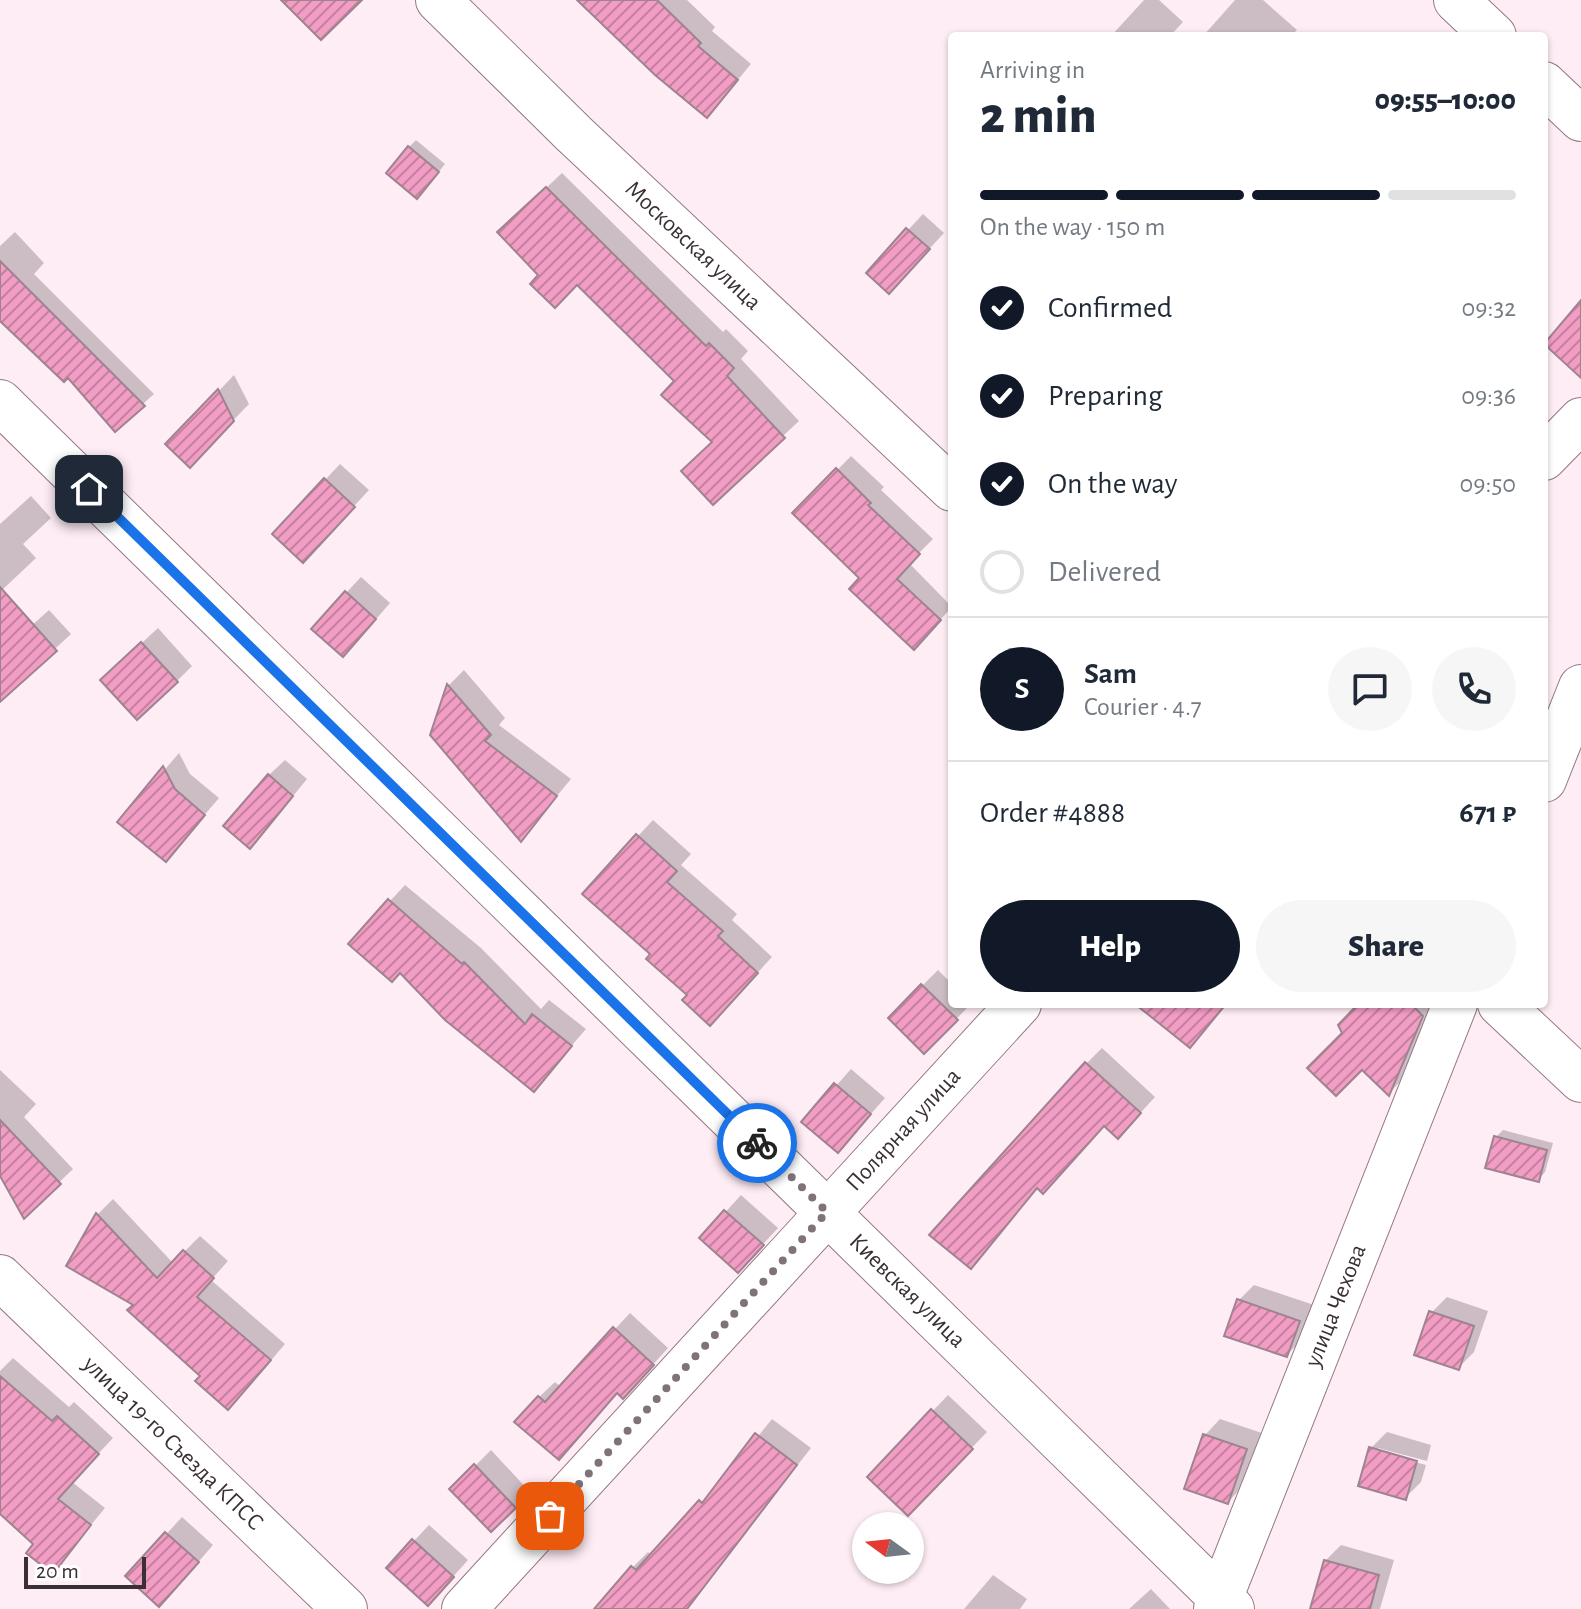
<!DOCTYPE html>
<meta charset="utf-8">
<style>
:root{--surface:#fff;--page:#f6f6f7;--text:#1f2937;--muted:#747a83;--line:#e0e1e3;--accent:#111827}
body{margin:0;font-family:"Alegreya Sans",sans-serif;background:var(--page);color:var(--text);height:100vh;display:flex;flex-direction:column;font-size:30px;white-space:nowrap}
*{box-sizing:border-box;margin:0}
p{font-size:26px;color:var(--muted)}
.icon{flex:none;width:44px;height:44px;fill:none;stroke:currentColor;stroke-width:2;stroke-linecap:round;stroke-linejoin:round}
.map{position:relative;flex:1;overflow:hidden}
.drawer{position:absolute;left:948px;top:32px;width:600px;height:976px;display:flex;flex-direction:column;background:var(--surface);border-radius:8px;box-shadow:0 2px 6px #0004}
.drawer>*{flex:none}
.needle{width:52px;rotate:285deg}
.tools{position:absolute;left:852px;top:1512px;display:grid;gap:16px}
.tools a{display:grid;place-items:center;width:72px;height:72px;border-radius:50%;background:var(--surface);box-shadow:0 2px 6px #0004;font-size:40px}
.scale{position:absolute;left:24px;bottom:20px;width:122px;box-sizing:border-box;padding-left:8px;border:4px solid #3a2f34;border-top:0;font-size:22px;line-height:28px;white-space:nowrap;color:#3a2f34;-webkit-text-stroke:6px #fff;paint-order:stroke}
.pin{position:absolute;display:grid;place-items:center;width:68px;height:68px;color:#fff;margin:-34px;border-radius:16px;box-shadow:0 4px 12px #0006}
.courier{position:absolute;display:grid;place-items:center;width:80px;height:80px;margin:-40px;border:6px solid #1a73e8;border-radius:50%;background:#fff;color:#222;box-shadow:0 2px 10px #0007}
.head em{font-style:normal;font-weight:800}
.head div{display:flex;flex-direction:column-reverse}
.head{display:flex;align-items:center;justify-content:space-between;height:136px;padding:0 32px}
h1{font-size:52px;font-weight:800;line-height:60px}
.bar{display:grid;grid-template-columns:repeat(4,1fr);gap:12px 8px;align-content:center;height:96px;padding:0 32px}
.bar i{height:10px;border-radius:6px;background:var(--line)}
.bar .selected{background:var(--accent)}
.bar p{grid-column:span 4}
.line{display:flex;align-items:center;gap:20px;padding:0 32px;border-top:2px solid var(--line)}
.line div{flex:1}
.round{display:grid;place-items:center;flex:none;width:84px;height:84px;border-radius:42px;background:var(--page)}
ol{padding:0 32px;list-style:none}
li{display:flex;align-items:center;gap:24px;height:88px}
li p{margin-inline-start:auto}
li .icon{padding:8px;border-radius:50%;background:var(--accent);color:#fff;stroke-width:4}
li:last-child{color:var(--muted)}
li i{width:44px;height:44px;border:4px solid var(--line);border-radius:50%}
.cta{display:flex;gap:16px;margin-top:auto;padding:16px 32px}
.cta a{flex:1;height:92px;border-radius:48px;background:var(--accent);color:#fff;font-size:32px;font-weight:800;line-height:92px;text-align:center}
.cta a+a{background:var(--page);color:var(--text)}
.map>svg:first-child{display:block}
</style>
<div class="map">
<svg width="1581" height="1609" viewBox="0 0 1581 1609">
<defs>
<pattern id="building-hatch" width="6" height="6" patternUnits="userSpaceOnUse" patternTransform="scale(2)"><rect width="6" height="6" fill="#f29dc4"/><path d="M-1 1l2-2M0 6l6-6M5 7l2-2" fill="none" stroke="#c580a0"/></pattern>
</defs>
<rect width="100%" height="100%" fill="#ffedf5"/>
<g fill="#0003">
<polygon points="580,0 687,0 715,27 712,31 751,64 721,100"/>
<polygon points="1144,0 1159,0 1183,22 1170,36 1111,36"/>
<polygon points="1235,0 1263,0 1297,30 1291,36 1203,36"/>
<polygon points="416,140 445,164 425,189 409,147"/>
<polygon points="562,173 723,332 726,329 748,351 741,359 799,421 783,436 714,441 677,381 577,282 541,275 515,217"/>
<polygon points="923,214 944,233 904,276 869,272"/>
<polygon points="15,232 44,263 34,274 154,394 115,429 68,375 0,311 0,246"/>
<polygon points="234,375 249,404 190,465 168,444"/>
<polygon points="851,456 884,487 881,490 933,539 909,563 952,607 928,633 861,578 795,513"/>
<polygon points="340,464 369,490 318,545 325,480"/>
<polygon points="31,496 51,518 23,544 36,558 0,592 0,524"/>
<polygon points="361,577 390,603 359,639 346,593"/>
<polygon points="49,610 71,634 3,697 0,693 0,654"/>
<polygon points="158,628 192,666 177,681 119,664"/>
<polygon points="464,670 505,718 499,725 571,779 521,839 432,735 449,685"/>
<polygon points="179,753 190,774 219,798 166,860 120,822"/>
<polygon points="285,760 307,779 265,830 269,775"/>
<polygon points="653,820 691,854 681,865 737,914 732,920 772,957 725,1008 690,994 653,954 638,836"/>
<polygon points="405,885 481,948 541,1009 549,1000 586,1029 534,1089 400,970 351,943"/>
<polygon points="938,970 952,984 952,1004 971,1004 924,1052 890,1018"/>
<polygon points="1361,1004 1441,1004 1417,1065 1389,1093 1362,1067 1344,1033"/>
<polygon points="1102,1048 1155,1097 1133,1121 1104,1124 1038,1186 971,1266 1086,1064"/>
<polygon points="851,1069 885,1098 838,1151 804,1122"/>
<polygon points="0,1070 36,1104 24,1117 73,1169 24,1216 0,1166"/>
<polygon points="1503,1130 1553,1143 1545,1172 1538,1180 1496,1137"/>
<polygon points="741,1195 778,1228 753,1255 702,1238"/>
<polygon points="113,1199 173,1263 200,1236 228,1261 211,1280 285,1344 244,1392 203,1376 136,1304 68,1265 98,1214"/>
<polygon points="1254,1285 1314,1305 1302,1339 1287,1355 1239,1300"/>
<polygon points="1447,1297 1488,1311 1474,1352 1458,1368 1431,1313"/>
<polygon points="630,1313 668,1348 639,1380 618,1391 559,1458 539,1397 555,1382 561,1387"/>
<polygon points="13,1358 69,1407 74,1402 113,1438 72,1482 105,1508 53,1571 35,1544 0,1511 0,1371"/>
<polygon points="948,1395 987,1432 908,1514 870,1477"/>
<polygon points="772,1419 811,1448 685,1609 597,1609 632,1568 648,1552 652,1555 717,1487"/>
<polygon points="1220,1419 1262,1433 1243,1486 1228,1502 1205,1435"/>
<polygon points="1387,1432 1431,1445 1427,1461 1378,1448 1378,1452 1426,1465 1421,1482 1405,1498 1371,1448"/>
<polygon points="491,1450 530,1492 491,1530 452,1489"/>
<polygon points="182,1517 213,1545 175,1589 128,1576"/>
<polygon points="429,1525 468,1560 443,1588 414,1541"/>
<polygon points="1341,1545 1394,1560 1380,1609 1312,1609 1325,1561"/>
<polygon points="993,1575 1027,1599 1020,1609 964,1609"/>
<polygon points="1151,1589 1170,1609 1129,1609"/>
</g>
<g fill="url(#building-hatch)" stroke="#9e848f" stroke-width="2">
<polygon points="281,0 362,0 321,40"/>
<polygon points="577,0 657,0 701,43 698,46 738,80 707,118 655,75"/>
<polygon points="408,146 439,172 417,199 386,173"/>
<polygon points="546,187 706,346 709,343 734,368 727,376 785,438 713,505 681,471 712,442 661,395 674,381 577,285 555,308 530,284 538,275 497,232"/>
<polygon points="906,228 930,249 889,294 866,273"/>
<polygon points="0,261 145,406 115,432 68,378 64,382 0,321"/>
<polygon points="1581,300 1581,378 1544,344"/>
<polygon points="218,389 234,421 190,468 165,444"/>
<polygon points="836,468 871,503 868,505 920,554 897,579 941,620 914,650 849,589 859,578 792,513"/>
<polygon points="324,478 355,507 303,563 272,534"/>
<polygon points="0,587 57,651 0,702"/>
<polygon points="345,591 376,619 343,657 311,629"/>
<polygon points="141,642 178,682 137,720 100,680"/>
<polygon points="447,684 491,735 485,741 557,796 521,842 430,735"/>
<polygon points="163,766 175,789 205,815 166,862 117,822"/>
<polygon points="268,774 293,796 250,849 223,826"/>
<polygon points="636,834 677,871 667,882 723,931 718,936 758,973 710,1026 682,1000 687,995 646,959 650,954 582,894"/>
<polygon points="388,899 462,964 464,962 525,1024 532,1014 572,1046 534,1092 445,1020 400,973 392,982 348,944"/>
<polygon points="921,984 958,1020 924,1054 888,1018"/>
<polygon points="1135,1004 1226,1004 1190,1048"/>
<polygon points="1358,1004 1411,1004 1423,1016 1389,1096 1362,1070 1336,1096 1307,1068 1342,1033 1338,1025"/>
<polygon points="1085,1062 1141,1113 1118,1139 1104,1126 1043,1194 1037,1188 971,1269 929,1235"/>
<polygon points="834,1083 871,1114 838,1153 801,1122"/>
<polygon points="0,1120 61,1184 24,1219 0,1176"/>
<polygon points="1494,1136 1547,1150 1539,1182 1485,1168"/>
<polygon points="724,1210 764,1245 738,1273 699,1238"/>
<polygon points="96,1213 157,1278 183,1250 214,1278 197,1297 271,1360 228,1410 195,1381 200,1376 127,1310 133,1305 66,1266"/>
<polygon points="1237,1299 1300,1321 1287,1357 1224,1336"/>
<polygon points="1429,1311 1474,1326 1459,1370 1414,1355"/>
<polygon points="613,1327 654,1365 623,1399 617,1393 559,1460 514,1422 538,1396 545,1402"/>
<polygon points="0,1376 52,1421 57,1416 99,1454 58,1499 91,1525 53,1574 26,1553 33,1544 0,1514"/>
<polygon points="931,1409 973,1449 908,1516 867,1477"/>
<polygon points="755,1433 797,1465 687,1609 594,1609 631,1566 636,1570 699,1500 702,1503"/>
<polygon points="1203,1434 1247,1449 1228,1504 1184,1489"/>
<polygon points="1369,1447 1417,1461 1406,1500 1358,1486"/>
<polygon points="474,1464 516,1508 491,1532 449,1489"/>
<polygon points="165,1532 199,1562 159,1607 125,1576"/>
<polygon points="412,1539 454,1577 428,1606 386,1568"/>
<polygon points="1324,1560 1379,1575 1370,1609 1310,1609"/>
</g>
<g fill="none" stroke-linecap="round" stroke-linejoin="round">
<g stroke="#937984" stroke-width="46">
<g id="minor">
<polyline points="1456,0 1494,36"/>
<polyline points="1544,84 1581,119"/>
<path id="s1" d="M0,402L1232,1609"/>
<polyline points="1544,780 1581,687"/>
<polyline points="1500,1004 1581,1080"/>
<path id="s2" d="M0,1277L345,1609"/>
<path id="s3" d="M464,1609L1019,1004"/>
<path id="s4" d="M1216,1609L1455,1004"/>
</g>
</g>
<g stroke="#937984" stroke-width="46">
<g id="major">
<path id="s5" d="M438,0L574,134L952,489"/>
<polyline points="1544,458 1581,420"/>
</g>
</g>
<use href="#minor" stroke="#fff" stroke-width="44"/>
<use href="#major" stroke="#fff" stroke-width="44"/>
</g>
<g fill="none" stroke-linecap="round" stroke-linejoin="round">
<polyline stroke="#7f7278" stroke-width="8" stroke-dasharray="0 14.4" points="550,1516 827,1212 757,1143"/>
<polyline stroke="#1a73e8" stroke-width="10" points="89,489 757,1143"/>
</g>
<g text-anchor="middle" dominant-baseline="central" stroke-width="6" stroke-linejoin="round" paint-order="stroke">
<g font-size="24" fill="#3a2f34" stroke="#fff">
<text stroke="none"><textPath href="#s5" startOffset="354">Московская улица</textPath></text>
<text stroke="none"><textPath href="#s3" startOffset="650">Полярная улица</textPath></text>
<text stroke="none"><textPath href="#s1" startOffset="1270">Киевская улица</textPath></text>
<text stroke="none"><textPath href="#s4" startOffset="326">улица Чехова</textPath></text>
<text stroke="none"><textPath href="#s2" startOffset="240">улица 19-го Съезда КПСС</textPath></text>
</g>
</g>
</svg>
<div class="tools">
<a><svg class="needle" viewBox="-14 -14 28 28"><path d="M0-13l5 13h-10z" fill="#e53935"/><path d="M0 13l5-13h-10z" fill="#747a83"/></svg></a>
</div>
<div class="scale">20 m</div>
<div class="pin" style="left:550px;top:1516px;background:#ea580c"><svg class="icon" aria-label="bag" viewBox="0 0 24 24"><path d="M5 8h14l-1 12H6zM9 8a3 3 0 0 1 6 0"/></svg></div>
<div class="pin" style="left:89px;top:489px;background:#1f2937"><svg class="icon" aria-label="home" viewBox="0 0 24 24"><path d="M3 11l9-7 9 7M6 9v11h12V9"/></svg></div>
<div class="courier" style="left:757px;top:1143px"><svg class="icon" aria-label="bike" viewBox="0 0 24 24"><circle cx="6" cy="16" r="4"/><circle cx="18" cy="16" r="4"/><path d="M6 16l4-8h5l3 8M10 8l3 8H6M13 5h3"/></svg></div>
<section class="drawer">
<div class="head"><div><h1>2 min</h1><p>Arriving in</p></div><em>09:55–10:00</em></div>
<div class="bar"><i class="selected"></i><i class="selected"></i><i class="selected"></i><i></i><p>On the way · 150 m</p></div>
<ol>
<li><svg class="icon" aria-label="check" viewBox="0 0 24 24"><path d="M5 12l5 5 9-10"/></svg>Confirmed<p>09:32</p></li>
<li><svg class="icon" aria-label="check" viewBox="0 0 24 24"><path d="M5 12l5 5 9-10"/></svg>Preparing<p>09:36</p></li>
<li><svg class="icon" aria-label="check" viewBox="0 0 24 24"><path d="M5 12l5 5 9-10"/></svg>On the way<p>09:50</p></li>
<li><i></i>Delivered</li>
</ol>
<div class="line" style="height:144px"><b class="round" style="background:var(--accent);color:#fff">S</b><div><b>Sam</b><p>Courier · 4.7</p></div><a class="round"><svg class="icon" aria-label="chat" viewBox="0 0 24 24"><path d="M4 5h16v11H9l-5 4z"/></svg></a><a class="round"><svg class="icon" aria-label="phone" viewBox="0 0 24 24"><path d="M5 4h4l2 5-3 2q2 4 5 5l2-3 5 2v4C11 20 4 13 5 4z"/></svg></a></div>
<div class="line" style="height:104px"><div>Order #4888</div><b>671 ₽</b></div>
<div class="cta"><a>Help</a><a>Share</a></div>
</section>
</div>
